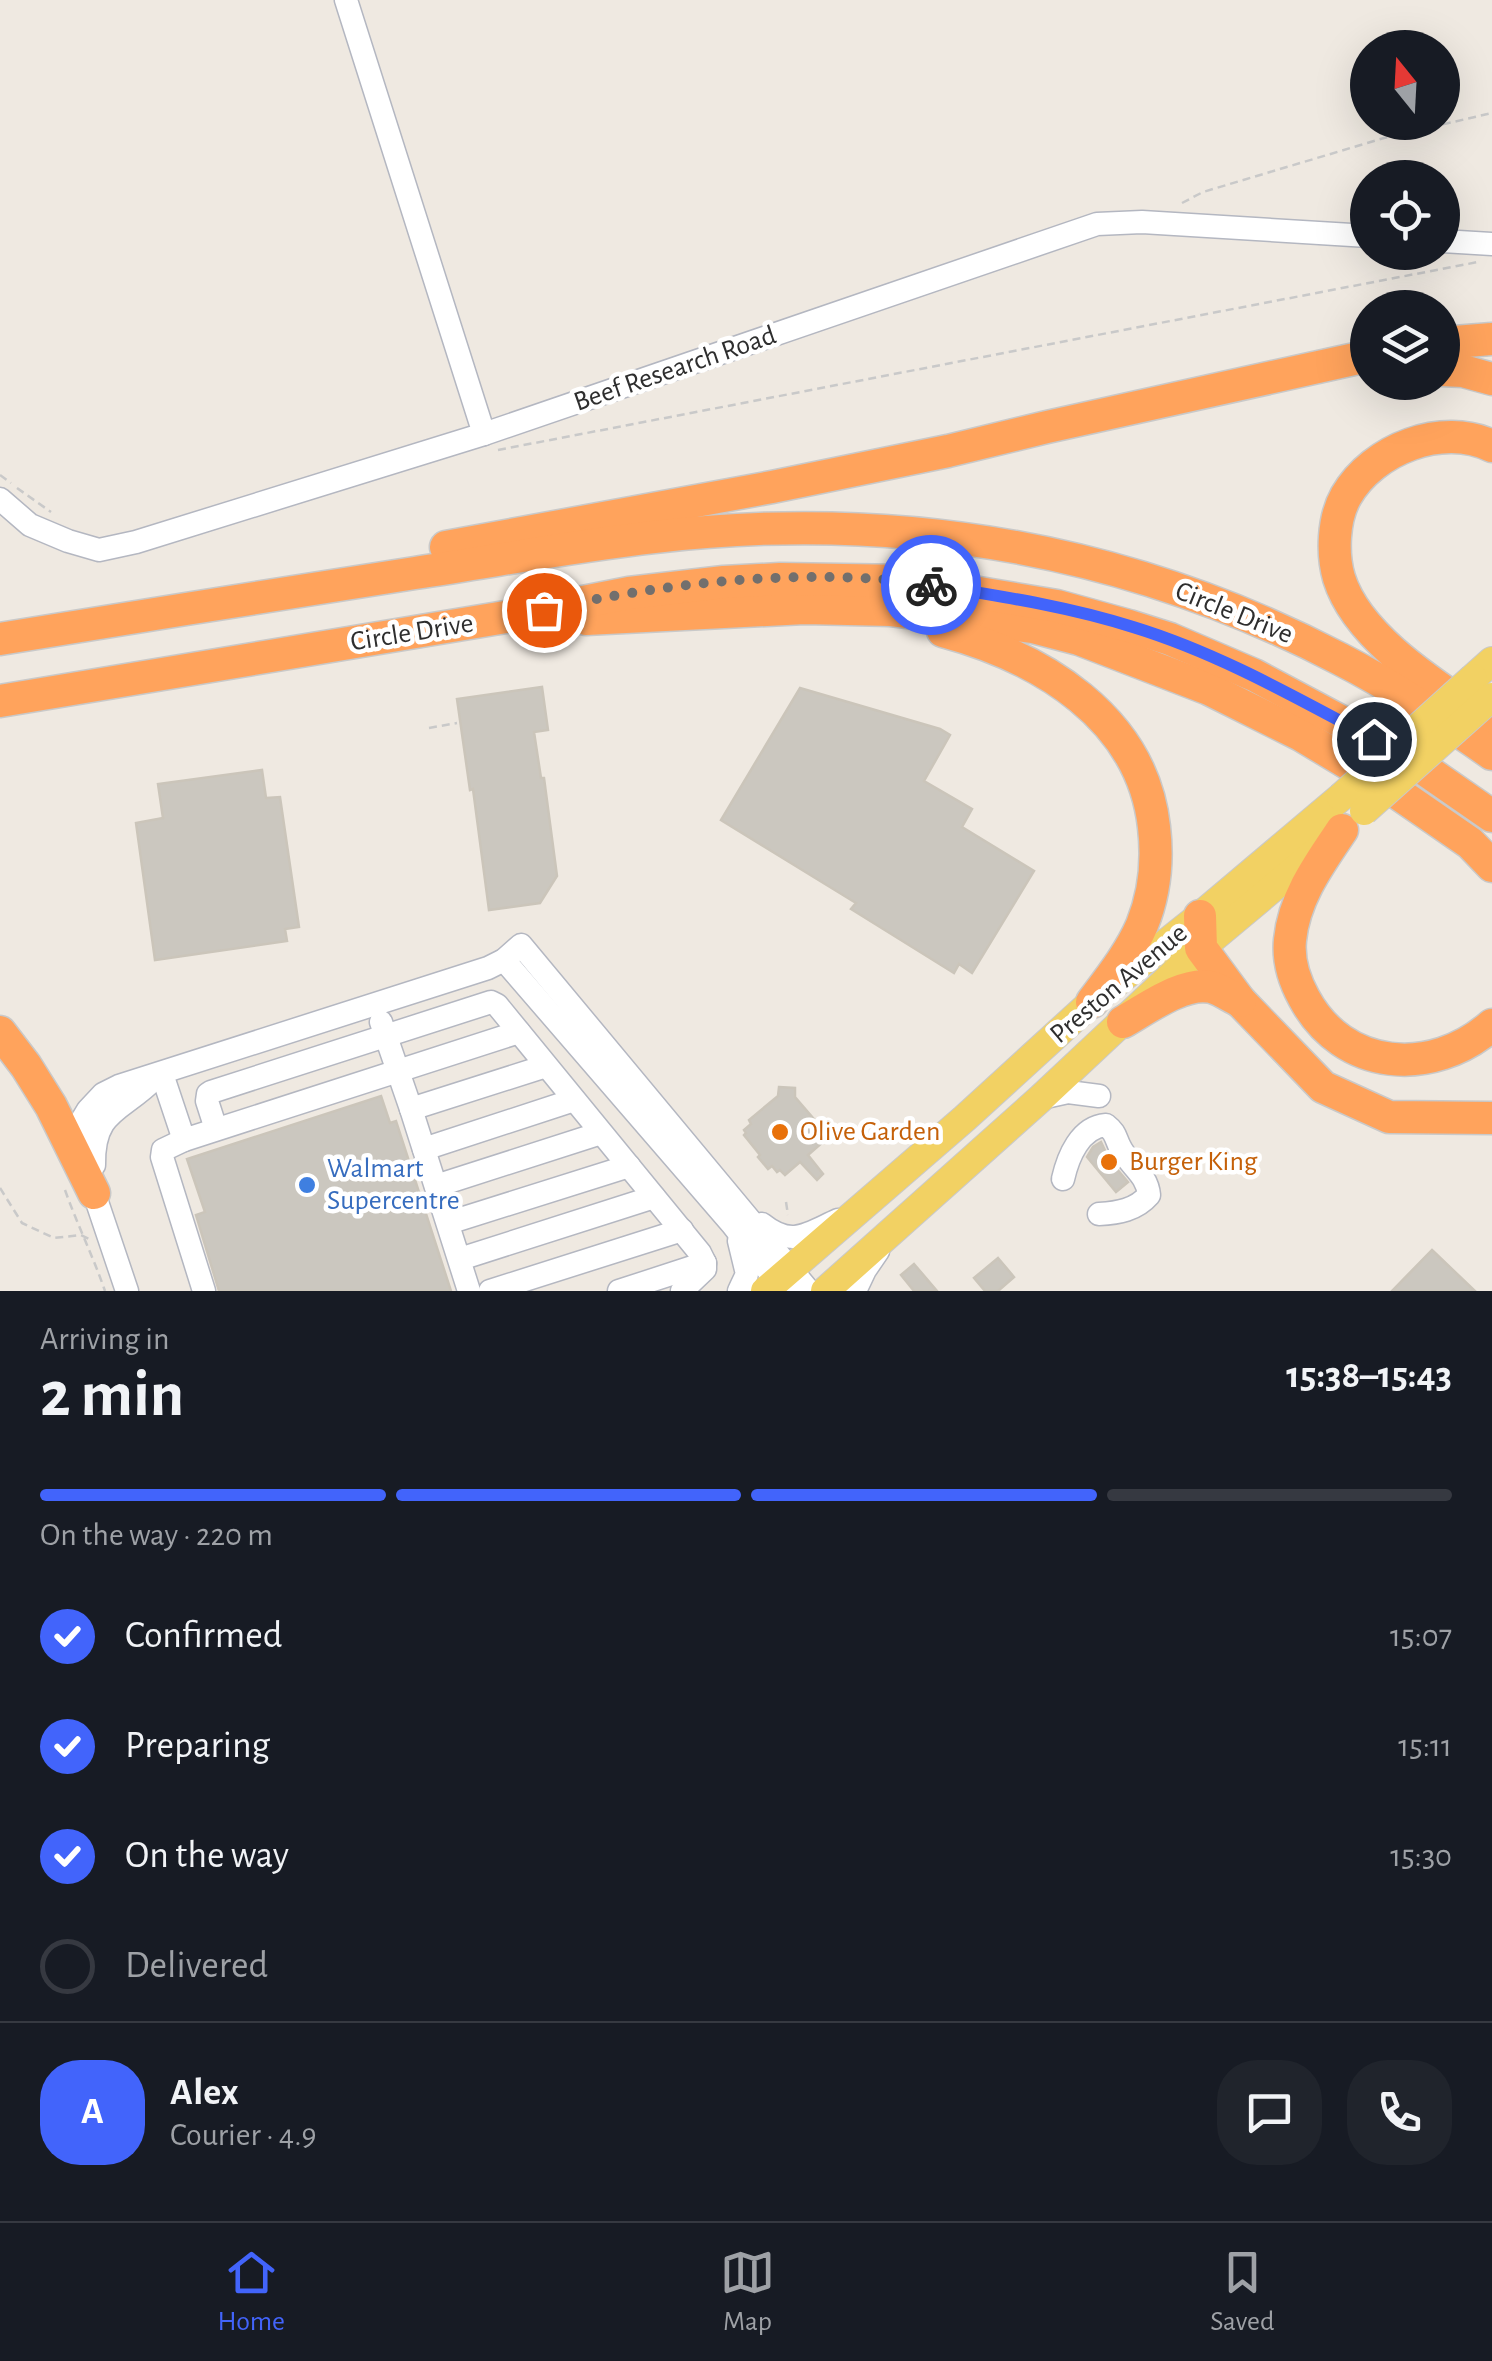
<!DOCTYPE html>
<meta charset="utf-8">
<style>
:root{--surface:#171b24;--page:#20242c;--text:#f1f3f6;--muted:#9ea1a6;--line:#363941;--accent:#4264fb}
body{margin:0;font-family:"Alegreya Sans",sans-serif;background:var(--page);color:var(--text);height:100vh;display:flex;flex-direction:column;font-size:38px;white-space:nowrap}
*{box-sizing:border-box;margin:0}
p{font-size:32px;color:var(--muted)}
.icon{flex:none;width:55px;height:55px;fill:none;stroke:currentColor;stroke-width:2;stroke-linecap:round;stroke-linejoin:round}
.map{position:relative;height:1291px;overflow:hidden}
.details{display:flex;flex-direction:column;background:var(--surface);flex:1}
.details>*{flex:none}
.needle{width:65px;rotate:342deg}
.buttons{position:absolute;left:1350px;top:30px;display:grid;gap:20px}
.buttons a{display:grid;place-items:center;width:110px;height:110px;border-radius:50%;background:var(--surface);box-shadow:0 10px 40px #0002;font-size:50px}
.pin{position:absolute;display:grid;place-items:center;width:85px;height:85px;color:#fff;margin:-42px;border:5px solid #fff;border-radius:50%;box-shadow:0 2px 10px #0007}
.courier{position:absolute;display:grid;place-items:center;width:100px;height:100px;margin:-50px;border:8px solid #4264fb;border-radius:50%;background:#fff;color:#222;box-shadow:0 2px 12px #0007}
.head em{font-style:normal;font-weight:600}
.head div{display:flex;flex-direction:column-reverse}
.head{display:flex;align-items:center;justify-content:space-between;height:170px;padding:0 40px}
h1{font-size:65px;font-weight:600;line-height:75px}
.bar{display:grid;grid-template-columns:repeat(4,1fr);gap:15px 10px;align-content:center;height:120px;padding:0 40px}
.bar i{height:12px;border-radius:8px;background:var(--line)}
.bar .on{background:var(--accent)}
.bar p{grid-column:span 4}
.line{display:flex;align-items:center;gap:25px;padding:0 40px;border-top:2px solid var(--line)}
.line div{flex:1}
.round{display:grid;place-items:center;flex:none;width:105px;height:105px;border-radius:40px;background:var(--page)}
ol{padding:0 40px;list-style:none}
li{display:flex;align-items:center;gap:30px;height:110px}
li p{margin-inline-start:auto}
li .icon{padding:10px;border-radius:50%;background:var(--accent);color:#fff;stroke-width:4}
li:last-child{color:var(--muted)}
li i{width:55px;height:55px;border:5px solid var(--line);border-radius:50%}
.menu{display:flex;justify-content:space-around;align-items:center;height:140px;border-top:2px solid var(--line);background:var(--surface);font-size:28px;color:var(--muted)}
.menu a{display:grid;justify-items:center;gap:5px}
.menu .on{color:var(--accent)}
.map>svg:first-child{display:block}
</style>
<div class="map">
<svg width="1492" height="1291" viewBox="0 0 1492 1291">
<rect width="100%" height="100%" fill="#efe9e1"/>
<g fill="#cbc7bf" stroke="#cbc5ba" stroke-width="2.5">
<polygon points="542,687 548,730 534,732 541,778 544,778 557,876 540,903 489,910 473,789 470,790 457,699"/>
<polygon points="800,688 940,729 950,735 924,781 972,809 962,827 1034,871 972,973 959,964 954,973 851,909 856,903 721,820"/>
<polygon points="262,770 266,798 280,797 299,927 285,929 287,941 155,960 136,823 163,818 158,784"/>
<polygon points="779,1087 795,1088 795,1097 819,1125 813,1131 823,1142 808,1155 823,1174 817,1180 800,1162 785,1175 780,1170 777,1172 772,1166 768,1169 758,1157 760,1155 744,1135 746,1133 744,1130 751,1124 749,1120 778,1096"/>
<polygon points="381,1096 390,1123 396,1121 451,1291 219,1291 196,1215 205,1212 187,1159"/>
<polygon points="1101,1142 1110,1161 1128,1182 1116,1192 1087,1157 1093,1147"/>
<polygon points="1432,1250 1475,1291 1392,1291"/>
<polygon points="998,1258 1014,1277 998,1291 985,1291 974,1278"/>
<polygon points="914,1264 937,1291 914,1291 901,1275"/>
</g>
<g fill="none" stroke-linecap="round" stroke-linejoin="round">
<g stroke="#b4b7c1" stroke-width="25">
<g id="minor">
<polyline points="346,0 484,434"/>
<polyline points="1442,241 1492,244"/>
<polyline points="0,499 30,525 68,541 99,550 136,542 484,434 1097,224 1142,222 1368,236"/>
<polyline points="504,960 732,1224 784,1291"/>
<polyline points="381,1022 411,1109"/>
<polyline points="162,1074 184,1140 519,1032"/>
<polyline points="1041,1098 1068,1092 1099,1096"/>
<polyline points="216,1129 207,1101 208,1094 211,1092 491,1002 497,1005 700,1253 705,1263 705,1269 682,1291"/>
<polyline points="184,1140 163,1150 162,1157 204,1291"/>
<polyline points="424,1149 574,1100"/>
<path d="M94,1165C93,1109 122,1112 155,1078"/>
<path d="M1063,1179C1068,1157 1080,1127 1106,1125C1115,1132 1115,1136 1119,1145C1128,1165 1147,1173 1149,1195C1136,1210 1118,1213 1099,1214"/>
<polyline points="436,1186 601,1133"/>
<polyline points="448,1223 629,1166"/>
<path d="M762,1224C792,1248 807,1234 838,1220"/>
<polyline points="460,1259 654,1197"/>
<polyline points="127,1291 94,1193 79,1135 82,1120 88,1110 103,1094 119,1086 488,968 504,960 521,945 809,1291"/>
<polyline points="469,1291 411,1109 546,1066"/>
<polyline points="490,1291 682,1230"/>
<polyline points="619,1291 705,1263"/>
<polyline points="739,1291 747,1274 739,1241"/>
<polyline points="855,1291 865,1270 878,1251"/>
</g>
</g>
<g stroke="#c9c9c9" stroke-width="30">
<g id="major">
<polyline points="1473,678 1492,661"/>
<polyline points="765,1291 965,1118 1092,1002 1200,916 1341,797"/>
<polyline points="825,1291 1041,1098 1201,948 1329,841"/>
</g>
</g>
<g stroke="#c9c9c9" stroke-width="35">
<g id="highway">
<polyline points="1442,343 1492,339"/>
<polyline points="1442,370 1463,371 1492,379"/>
<path d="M1492,446C1442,422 1373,449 1346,496C1333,519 1332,554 1339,578C1358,640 1441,689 1492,724"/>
<polyline points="446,547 772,487 948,451 1047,427 1368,356"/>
<polyline points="586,619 805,608 891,610 1033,627 1079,639 1209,689 1301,735 1399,794 1470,843 1492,866"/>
<path d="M943,631C1040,657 1142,717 1154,827C1158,861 1155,893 1142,925C1130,953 1110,978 1092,1002"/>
<path d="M0,639C138,616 277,595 415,573C495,561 574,546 654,537C895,509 1125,547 1340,659C1393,686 1443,720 1492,754"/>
<polyline points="0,701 517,615 629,593 724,582 780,579 907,581 1057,606 1129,626 1170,639 1254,675 1404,755 1492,816"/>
<path d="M1342,830C1319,864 1294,898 1290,940C1288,960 1294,980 1304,998C1343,1071 1432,1078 1492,1025"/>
<polyline points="1200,916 1201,948 1240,1001 1323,1087 1389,1117 1492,1118"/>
<path d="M1123,1022C1146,1009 1184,981 1211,987C1220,989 1231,997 1240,1001"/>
<polyline points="0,1032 26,1066 51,1106 94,1193"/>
</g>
</g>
<g stroke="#c9c9c9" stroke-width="2.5" stroke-dasharray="8 5" stroke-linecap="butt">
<polyline points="1182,203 1203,192 1384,138 1492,113"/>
<polyline points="498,450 1478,262"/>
<polyline points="0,475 11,483"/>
<polyline points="17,488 51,512"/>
<polyline points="429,728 457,723"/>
<polyline points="0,1188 22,1223 54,1238 81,1235 89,1239"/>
<path d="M65,1190C77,1224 93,1256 105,1291"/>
<polyline points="786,1202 788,1215"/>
</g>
<use href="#minor" stroke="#fff" stroke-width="22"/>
<use href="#major" stroke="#f2d163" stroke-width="28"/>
<use href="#highway" stroke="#ffa35c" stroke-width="32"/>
<g stroke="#c9c9c9" stroke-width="30" stroke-linecap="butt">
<g id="major-bridge">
<polyline points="1341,797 1473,678"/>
<polyline points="1364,811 1492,697"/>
</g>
</g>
<use href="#major-bridge" stroke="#f2d163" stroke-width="28"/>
</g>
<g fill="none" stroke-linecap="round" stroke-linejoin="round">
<path stroke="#726f6d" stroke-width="10" stroke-dasharray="0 18" d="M544,610C662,583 811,566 931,585"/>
<path stroke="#4264fb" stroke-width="12" d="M931,585C999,596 1067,606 1133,627C1218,653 1295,697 1374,739"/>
</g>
<g fill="#e8710a" stroke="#fff" stroke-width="4">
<circle cx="780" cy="1132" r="10"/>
<circle cx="1109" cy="1162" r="10"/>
</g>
<circle fill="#3f7fe0" stroke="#fff" stroke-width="4" cx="307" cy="1185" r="10"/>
<g text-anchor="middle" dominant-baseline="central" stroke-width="9" stroke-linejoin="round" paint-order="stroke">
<g font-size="28" fill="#2e2e2e" stroke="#fff">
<text transform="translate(675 369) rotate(-19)">Beef Research Road</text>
<text transform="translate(1234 613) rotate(22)">Circle Drive</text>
<text transform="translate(412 633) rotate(-9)">Circle Drive</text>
<text transform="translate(1119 984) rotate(-40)">Preston Avenue</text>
</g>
<g font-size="28" fill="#c56008" stroke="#fff" text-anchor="start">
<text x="800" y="1132">Olive Garden</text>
<text x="1129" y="1162">Burger King</text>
</g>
<g font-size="28" fill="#366cbe" stroke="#fff" text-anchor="start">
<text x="327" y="1169">Walmart<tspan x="327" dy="32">Supercentre</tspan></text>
</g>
</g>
</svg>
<div class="buttons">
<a><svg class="needle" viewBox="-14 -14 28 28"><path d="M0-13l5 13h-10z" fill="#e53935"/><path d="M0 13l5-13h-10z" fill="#9ea1a6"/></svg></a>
<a><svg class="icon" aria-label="locate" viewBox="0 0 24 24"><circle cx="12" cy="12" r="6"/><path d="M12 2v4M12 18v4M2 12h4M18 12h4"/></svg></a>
<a><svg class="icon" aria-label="layers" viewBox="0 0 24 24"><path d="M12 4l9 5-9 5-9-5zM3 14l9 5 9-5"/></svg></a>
</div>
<div class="pin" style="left:544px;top:610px;background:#ea580c"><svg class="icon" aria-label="bag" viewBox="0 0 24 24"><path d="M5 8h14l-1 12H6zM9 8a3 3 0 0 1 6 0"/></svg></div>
<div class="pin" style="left:1374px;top:739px;background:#1f2937"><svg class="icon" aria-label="home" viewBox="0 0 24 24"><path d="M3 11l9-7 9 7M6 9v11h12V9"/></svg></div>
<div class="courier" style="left:931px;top:585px"><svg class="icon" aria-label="bike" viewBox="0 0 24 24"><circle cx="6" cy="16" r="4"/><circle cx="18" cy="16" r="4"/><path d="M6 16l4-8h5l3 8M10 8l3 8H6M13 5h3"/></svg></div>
</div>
<section class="details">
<div class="head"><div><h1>2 min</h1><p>Arriving in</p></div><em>15:38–15:43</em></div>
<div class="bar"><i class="on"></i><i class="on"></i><i class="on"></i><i></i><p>On the way · 220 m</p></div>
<ol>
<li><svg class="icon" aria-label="check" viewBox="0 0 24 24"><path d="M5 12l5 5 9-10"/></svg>Confirmed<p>15:07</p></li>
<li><svg class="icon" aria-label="check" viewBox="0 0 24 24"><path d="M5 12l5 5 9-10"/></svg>Preparing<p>15:11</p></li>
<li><svg class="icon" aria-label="check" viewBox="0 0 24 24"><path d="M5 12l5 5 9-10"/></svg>On the way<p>15:30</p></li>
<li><i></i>Delivered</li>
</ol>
<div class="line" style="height:180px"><b class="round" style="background:var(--accent);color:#fff">A</b><div><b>Alex</b><p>Courier · 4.9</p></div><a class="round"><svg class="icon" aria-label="chat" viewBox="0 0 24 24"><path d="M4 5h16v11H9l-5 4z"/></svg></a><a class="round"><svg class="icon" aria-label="phone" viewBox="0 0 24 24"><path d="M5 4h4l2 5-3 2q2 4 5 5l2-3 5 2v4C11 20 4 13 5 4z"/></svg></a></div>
</section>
<nav class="menu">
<a class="on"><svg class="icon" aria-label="home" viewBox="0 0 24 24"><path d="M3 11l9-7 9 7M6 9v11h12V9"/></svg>Home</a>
<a><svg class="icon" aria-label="map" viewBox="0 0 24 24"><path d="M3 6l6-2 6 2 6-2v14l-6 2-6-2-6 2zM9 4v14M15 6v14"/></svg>Map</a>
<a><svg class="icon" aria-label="saved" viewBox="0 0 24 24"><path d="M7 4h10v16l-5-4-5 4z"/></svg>Saved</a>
</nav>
